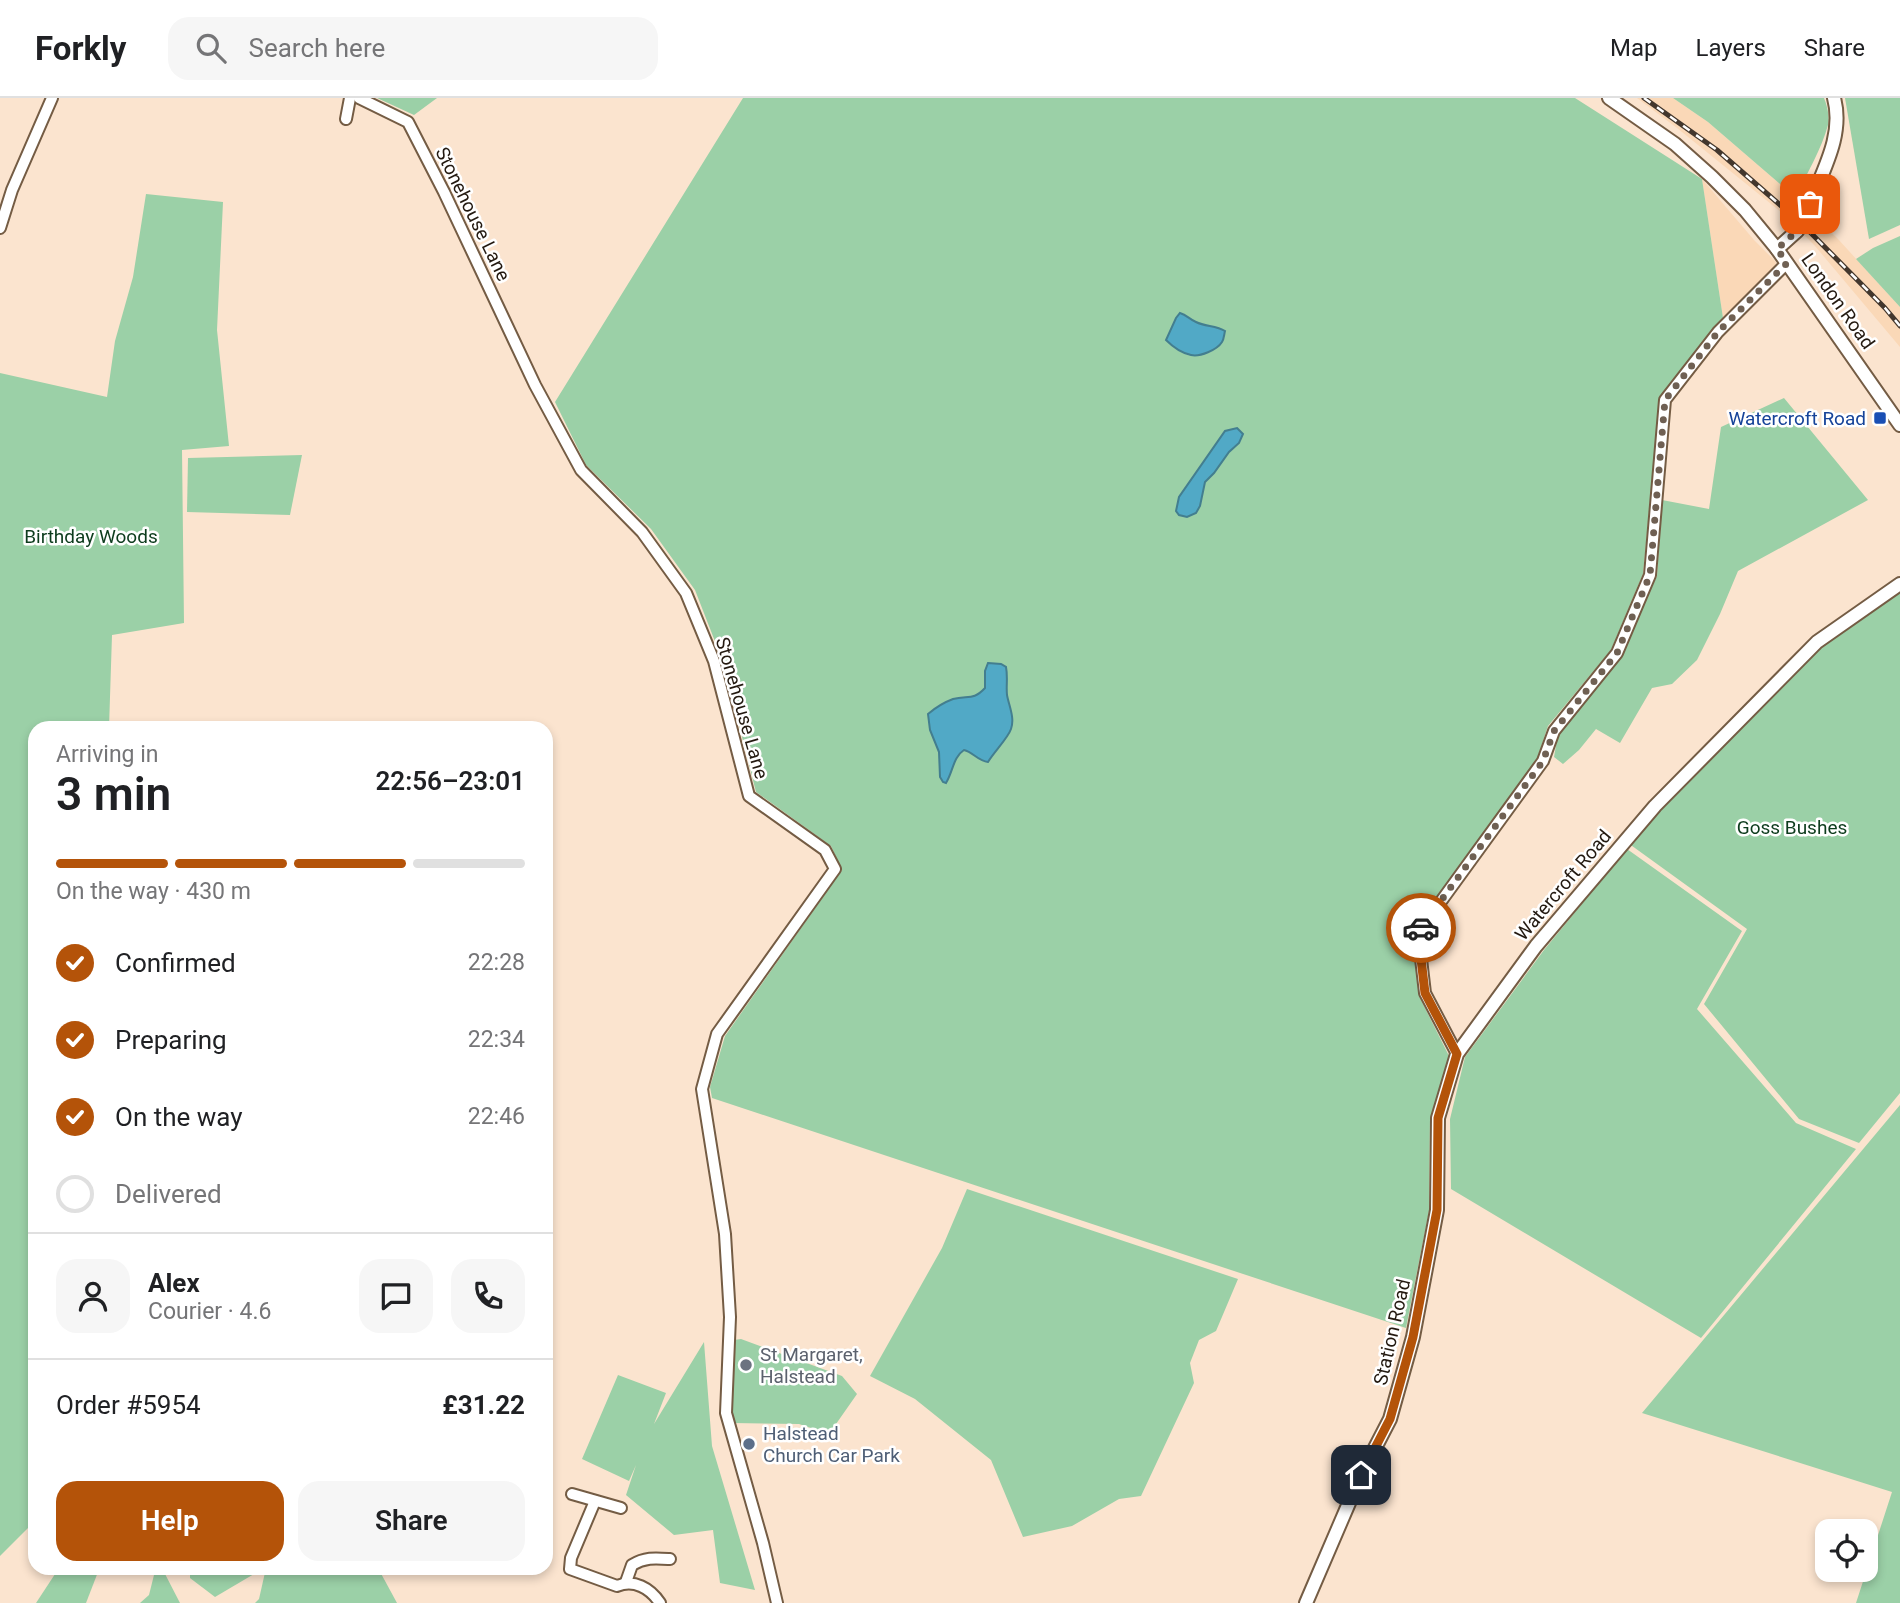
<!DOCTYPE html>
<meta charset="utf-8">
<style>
:root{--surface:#fff;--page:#f6f6f6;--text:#202124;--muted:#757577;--line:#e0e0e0;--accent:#b45309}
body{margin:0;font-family:Roboto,sans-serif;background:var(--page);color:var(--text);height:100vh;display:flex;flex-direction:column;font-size:26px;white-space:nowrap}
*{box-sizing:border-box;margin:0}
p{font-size:23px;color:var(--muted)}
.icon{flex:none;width:38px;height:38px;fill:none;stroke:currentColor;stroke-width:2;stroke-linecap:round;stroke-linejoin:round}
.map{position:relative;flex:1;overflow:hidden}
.details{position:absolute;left:28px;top:623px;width:525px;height:854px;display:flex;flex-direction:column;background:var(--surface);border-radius:21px;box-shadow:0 4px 10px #0003}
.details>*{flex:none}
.buttons{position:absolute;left:1815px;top:1421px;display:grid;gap:14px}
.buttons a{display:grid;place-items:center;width:63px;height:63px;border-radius:14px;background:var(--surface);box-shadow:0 4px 10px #0003;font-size:35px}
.pin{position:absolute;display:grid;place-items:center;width:60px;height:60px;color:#fff;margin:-30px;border-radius:14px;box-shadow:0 4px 10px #0006}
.courier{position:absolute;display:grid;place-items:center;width:70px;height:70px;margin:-35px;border:5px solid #b45309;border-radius:50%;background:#fff;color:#222;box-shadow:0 2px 9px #0007}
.head em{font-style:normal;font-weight:600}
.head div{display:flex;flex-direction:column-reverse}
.head{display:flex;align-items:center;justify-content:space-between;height:119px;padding:0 28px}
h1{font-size:46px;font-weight:600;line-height:52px}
.bar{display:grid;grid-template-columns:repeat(4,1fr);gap:10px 7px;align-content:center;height:84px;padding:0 28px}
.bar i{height:9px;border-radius:5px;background:var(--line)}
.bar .selected{background:var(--accent)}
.bar p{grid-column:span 4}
.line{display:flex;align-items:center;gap:18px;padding:0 28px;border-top:2px solid var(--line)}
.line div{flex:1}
.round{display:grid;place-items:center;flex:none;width:74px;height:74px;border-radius:21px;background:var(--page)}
ol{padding:0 28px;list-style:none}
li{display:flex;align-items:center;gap:21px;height:77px}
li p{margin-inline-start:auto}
li .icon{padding:7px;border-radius:50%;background:var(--accent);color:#fff;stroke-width:4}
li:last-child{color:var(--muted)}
li i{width:38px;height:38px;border:4px solid var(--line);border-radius:50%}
.cta{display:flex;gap:14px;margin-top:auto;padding:14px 28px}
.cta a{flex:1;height:80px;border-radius:21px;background:var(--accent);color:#fff;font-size:28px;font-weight:600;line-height:80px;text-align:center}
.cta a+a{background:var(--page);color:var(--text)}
header{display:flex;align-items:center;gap:42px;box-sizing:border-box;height:98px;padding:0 35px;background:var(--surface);border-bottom:2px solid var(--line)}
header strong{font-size:33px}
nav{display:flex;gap:38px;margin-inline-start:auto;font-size:24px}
.search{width:490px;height:63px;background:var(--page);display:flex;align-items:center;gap:18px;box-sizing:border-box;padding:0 24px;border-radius:21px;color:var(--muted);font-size:26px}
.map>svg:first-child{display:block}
</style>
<header>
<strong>Forkly</strong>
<div class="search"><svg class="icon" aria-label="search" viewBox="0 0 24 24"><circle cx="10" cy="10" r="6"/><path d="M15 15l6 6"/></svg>Search here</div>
<nav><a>Map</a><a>Layers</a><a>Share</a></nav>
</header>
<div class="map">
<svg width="1900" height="1505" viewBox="0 0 1900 1505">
<rect width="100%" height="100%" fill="#fbe4cf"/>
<g fill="#fad8b7">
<polygon points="1637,0 1673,0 1708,24 1795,99 1838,141 1900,209 1900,249 1815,148 1787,119 1677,30"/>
<polygon points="1702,81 1754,142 1776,164 1773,176 1723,220"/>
</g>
<g fill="#9bd0a7">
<polygon points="377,0 437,0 414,17"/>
<polygon points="743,0 1575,0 1702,81 1723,220 1660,298 1643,476 1611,552 1548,628 1537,661 1411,834 1420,900 1449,958 1430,1021 1429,1113 1406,1230 712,1000 710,989 725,938 842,772 831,748 756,694 723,564 695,492 651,431 586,367 555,304"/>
<path d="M1673,0H1824C1827,7 1830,19 1828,27C1822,50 1806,78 1795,99L1708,24Z"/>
<polygon points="1845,0 1900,0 1900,127 1869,141"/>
<polygon points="146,96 223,104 217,232 229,348 182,352 184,525 112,537 109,630 35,630 35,1423 0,1458 0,275 107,299 115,243 133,179"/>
<polygon points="1900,138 1900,209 1856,161 1873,150"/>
<polygon points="1784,300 1868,402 1738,473 1720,516 1697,562 1672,586 1652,590 1620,645 1596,631 1579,652 1563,666 1554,659 1558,636 1617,564 1657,478 1662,402 1709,411 1721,329"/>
<polygon points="302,357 290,417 187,414 188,360"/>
<polygon points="1900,495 1900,995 1859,1045 1799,1021 1704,906 1747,831 1628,745 1749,618 1822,549"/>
<polygon points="1627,751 1742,833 1697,911 1796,1025 1856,1051 1701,1240 1451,1091 1450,1021 1465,959 1544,852"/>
<polygon points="1900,1007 1900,1505 1856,1505 1892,1394 1642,1315"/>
<polygon points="967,1091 1238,1181 1216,1233 1199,1242 1190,1265 1194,1285 1141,1398 1119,1401 1072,1428 1023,1439 991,1362 915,1301 870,1278 942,1150"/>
<polygon points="741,1241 842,1278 857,1296 829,1336 799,1326 732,1325 729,1313 734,1242"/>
<polygon points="704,1244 712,1348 755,1492 720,1485 713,1432 674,1437 626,1397 636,1367 629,1383 582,1361 618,1277 666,1295 654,1326"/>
<polygon points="59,1470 89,1470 98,1474 86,1505 36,1505"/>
<polygon points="190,1470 256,1470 254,1476 215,1499 190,1480"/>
<polygon points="266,1470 378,1470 397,1505 255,1505 259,1501"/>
<polygon points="155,1473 164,1474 180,1505 140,1505 149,1497"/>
</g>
<g fill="#51a9c6" stroke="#437e8f" stroke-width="2">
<path d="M1180,215C1187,217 1189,221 1196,224C1206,229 1216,227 1225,233C1224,237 1224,241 1222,244C1217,252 1200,259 1191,257C1181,255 1173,249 1166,242L1176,220Z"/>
<polygon points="1237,330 1243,336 1239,345 1229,354 1214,375 1205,384 1200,408 1196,415 1187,419 1179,417 1176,413 1179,399 1225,333"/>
<path d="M988,565L1001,566L1006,569C1008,579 1006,588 1007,597C1009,608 1015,620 1011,631C1008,640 994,654 988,664C978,663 973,654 964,652C953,659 953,674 946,685L943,684L940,679L939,654L930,632L928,616C935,610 945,604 953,601C968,597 973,603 985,590V573Z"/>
</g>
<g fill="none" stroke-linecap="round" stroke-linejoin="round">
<g stroke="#745c44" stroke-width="14">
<g id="minor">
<polyline points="359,0 408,24 444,94 535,287 581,372 642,434 686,495 714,563 749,698 825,752 835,771 717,936 702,991 725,1136 730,1219 726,1315 763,1445 777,1505"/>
<polyline points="346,21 350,0"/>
<polyline points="0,130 12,92 52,0"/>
<polyline points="1457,956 1425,895 1418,835 1543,663 1554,633 1617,555 1650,477 1665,302 1718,234 1787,165"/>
<polyline points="572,1396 621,1410"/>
<path d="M595,1403L571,1460L570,1471L617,1488C634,1481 650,1490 660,1505"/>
<path d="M626,1484L632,1467C645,1459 655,1460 670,1461"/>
</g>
</g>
<g stroke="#745c44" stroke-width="16">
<g id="tertiary">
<polyline points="1609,0 1675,46 1712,79 1745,112 1777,151 1900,327"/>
<path d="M1810,106C1823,72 1844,37 1834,0"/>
<polyline points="1777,151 1797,133"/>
<polyline points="1306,1505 1361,1377 1390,1321 1413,1239 1437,1112 1438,1020 1457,956 1536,848 1655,708 1817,544 1900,486"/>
</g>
</g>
<use href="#minor" stroke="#fff" stroke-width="10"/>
<use href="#tertiary" stroke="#fff" stroke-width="12"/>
<g stroke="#43372d" stroke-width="5">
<polyline id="rail" points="1644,0 1717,52 1802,126 1885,210 1900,228"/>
</g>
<use href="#rail" stroke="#fff" stroke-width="2.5" stroke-dasharray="8" stroke-linecap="butt"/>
<g stroke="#745c44" stroke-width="16" stroke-linecap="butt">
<polyline id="tertiary-bridge" points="1797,133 1810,106"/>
</g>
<use href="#tertiary-bridge" stroke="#fff" stroke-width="12"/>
</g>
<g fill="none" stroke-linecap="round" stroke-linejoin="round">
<polyline stroke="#6f6053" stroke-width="7" stroke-dasharray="0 12.6" points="1421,830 1543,663 1554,633 1617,555 1650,477 1665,302 1718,234 1787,165 1777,151 1797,133 1810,106"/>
<polyline stroke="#b45309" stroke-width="9" points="1361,1377 1390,1321 1413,1239 1437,1112 1438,1020 1457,956 1425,895 1418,835 1421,830"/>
</g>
<rect fill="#1a4fb4" stroke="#fff" stroke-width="2.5" x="1873" y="313" width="14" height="14" rx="3.5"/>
<circle fill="#6b7280" stroke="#fff" stroke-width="2.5" cx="746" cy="1267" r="7"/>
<circle fill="#5c6f8a" stroke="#fff" stroke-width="2.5" cx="749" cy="1346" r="7"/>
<g text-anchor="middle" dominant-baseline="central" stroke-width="5" stroke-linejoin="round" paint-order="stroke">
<g font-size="19" fill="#231910" stroke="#fff">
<text transform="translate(473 116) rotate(64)">Stonehouse Lane</text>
<text transform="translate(1838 203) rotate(55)">London Road</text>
<text transform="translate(742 610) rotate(74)">Stonehouse Lane</text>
<text transform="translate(1563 787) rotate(-50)">Watercroft Road</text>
<text transform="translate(1392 1234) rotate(-77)">Station Road</text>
</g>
<g font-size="19" fill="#164399" stroke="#fff" text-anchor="end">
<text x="1866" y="320">Watercroft Road</text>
</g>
<g font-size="19" fill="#0d3c1d" stroke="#fff">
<text x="91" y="438">Birthday Woods</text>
<text x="1792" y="729">Goss Bushes</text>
</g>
<g font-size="19" fill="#5b616d" stroke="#fff" text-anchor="start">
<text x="760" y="1256">St Margaret,<tspan x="760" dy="22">Halstead</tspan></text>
</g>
<g font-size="19" fill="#4e5e75" stroke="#fff" text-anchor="start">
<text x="763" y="1335">Halstead<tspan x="763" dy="22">Church Car Park</tspan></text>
</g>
</g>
</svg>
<div class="buttons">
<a><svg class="icon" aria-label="locate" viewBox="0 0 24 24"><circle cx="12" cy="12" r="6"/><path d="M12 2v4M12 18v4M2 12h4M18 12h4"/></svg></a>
</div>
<div class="pin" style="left:1810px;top:106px;background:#ea580c"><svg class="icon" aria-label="bag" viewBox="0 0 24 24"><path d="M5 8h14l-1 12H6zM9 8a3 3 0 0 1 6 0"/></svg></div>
<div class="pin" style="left:1361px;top:1377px;background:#1f2937"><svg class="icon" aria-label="home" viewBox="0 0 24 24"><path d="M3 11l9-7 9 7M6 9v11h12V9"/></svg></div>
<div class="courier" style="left:1421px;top:830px"><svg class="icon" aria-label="car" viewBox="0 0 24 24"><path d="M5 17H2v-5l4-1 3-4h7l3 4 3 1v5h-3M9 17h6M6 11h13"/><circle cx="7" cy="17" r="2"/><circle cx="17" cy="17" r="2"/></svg></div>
<section class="details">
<div class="head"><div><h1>3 min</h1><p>Arriving in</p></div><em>22:56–23:01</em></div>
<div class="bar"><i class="selected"></i><i class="selected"></i><i class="selected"></i><i></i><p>On the way · 430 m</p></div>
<ol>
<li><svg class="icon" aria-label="check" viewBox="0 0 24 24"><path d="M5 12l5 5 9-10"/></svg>Confirmed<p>22:28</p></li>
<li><svg class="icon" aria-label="check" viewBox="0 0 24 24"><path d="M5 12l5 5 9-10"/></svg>Preparing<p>22:34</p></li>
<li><svg class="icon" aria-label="check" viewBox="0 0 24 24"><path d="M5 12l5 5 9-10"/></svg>On the way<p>22:46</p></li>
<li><i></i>Delivered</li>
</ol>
<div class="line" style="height:126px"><a class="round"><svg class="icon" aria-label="person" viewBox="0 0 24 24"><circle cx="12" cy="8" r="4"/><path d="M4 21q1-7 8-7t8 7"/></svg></a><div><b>Alex</b><p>Courier · 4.6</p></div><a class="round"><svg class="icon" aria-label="chat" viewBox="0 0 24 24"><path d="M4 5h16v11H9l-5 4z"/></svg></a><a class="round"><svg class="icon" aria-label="phone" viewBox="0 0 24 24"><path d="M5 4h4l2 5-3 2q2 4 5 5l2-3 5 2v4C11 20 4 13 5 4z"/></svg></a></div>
<div class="line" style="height:91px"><div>Order #5954</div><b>£31.22</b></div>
<div class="cta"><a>Help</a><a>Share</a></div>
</section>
</div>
